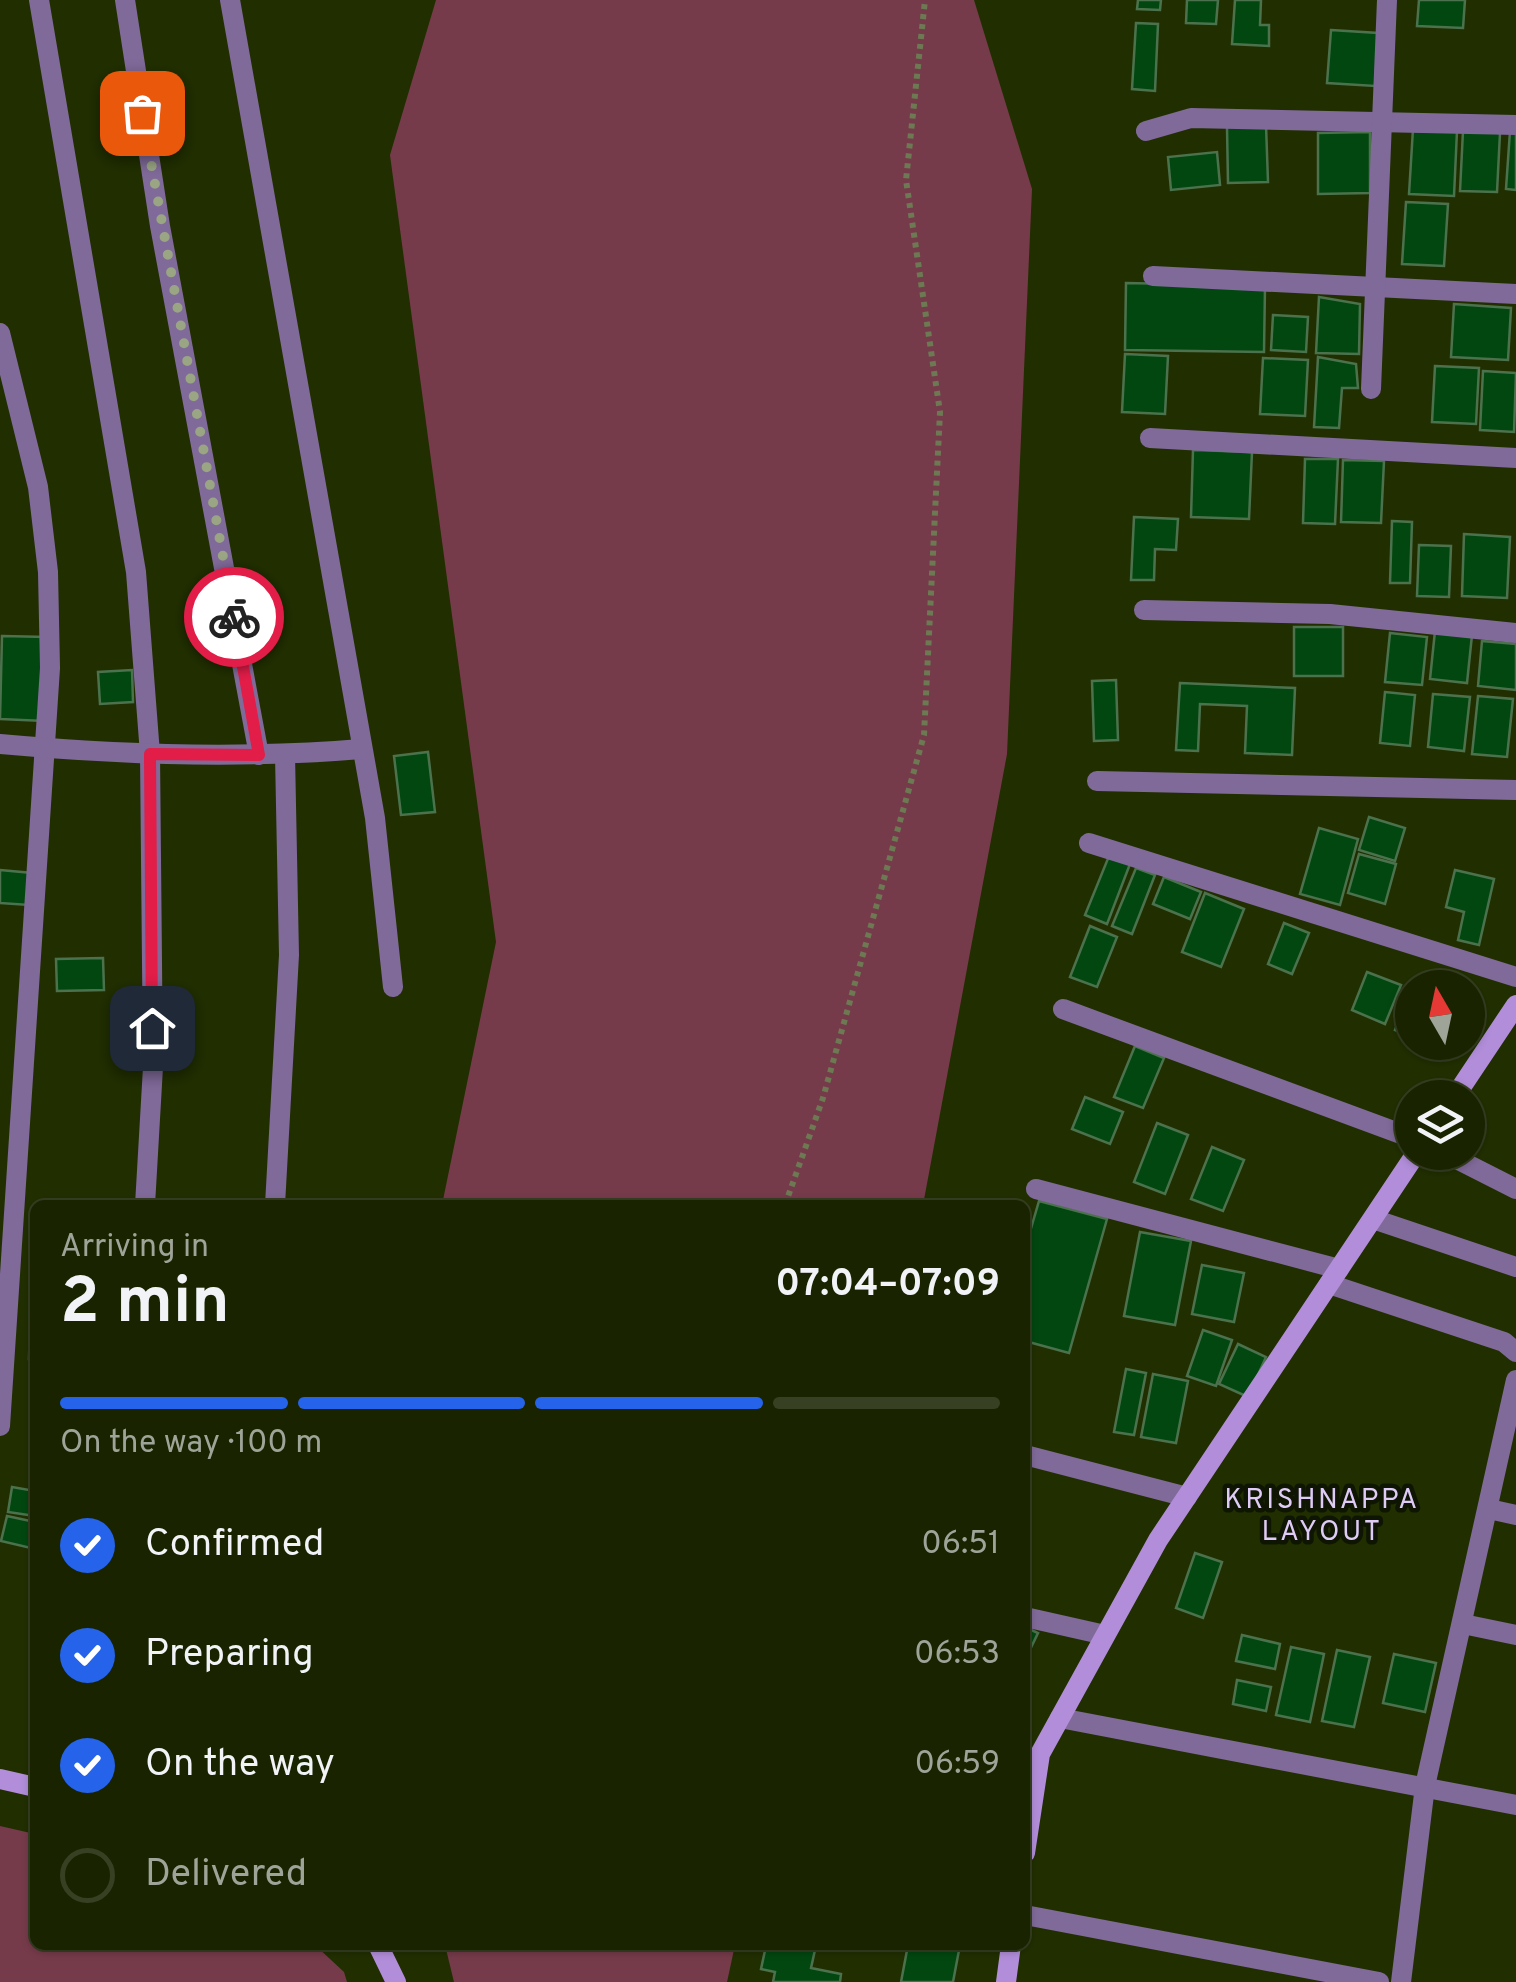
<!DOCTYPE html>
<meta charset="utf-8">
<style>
:root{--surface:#192300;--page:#262f0f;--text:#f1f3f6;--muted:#9fa499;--line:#374022;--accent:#2563eb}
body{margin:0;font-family:Overpass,sans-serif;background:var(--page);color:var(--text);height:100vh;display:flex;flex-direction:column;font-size:38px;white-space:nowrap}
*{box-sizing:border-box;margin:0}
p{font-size:32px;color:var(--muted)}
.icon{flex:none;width:55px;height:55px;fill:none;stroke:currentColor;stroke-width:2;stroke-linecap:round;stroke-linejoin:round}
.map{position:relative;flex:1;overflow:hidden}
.panel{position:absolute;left:30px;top:1200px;width:1000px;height:750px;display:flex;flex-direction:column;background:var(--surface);border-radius:15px;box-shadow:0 2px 8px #0004,0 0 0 2px var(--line)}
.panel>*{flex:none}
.needle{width:65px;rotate:351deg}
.tools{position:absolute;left:1395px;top:970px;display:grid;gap:20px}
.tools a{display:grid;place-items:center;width:90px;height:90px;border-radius:50%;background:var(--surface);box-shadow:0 2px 8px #0004,0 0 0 2px var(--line);font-size:50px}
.pin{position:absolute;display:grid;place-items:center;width:85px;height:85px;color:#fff;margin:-42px;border-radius:20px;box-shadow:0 5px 15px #0006}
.courier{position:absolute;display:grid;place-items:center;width:100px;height:100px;margin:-50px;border:8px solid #e11d48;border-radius:50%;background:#fff;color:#222;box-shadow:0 2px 12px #0007}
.summary em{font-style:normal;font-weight:700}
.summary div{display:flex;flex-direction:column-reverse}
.summary{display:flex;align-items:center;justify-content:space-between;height:170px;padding:0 30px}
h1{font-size:65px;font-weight:700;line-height:75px}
.bar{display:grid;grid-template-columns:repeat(4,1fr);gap:15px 10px;align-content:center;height:120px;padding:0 30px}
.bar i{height:12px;border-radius:8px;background:var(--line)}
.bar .current{background:var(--accent)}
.bar p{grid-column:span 4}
ol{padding:0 30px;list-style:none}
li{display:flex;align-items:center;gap:30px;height:110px}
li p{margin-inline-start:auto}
li .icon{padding:10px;border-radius:50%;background:var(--accent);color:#fff;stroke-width:4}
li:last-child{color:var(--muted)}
li i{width:55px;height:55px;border:5px solid var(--line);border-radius:50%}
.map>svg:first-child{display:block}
</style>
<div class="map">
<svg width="1516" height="1982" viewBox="0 0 1516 1982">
<rect width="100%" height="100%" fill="#212f00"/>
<g fill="#763b4a">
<polygon points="436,0 974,0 1032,189 1007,754 923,1205 442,1205 496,942 390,155"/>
<polygon points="0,1826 35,1834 35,1945 315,1945 344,1972 347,1982 0,1982"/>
<polygon points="445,1945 735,1945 727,1982 454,1982"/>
</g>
<g fill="#024710" stroke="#4b724d" stroke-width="2.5">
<polygon points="1138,0 1161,0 1160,10 1137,9"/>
<polygon points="1187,0 1218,0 1216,24 1186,23"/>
<polygon points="1235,0 1261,0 1260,25 1269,25 1269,46 1232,44"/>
<polygon points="1419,0 1465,0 1463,28 1417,26"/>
<polygon points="1136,23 1158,24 1155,91 1132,89"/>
<polygon points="1331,30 1378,33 1375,86 1327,83"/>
<polygon points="1266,125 1268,182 1228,183 1227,127"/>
<polygon points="1413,129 1457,131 1454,196 1409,194"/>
<polygon points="1463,131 1500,133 1497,192 1460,191"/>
<polygon points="1510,131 1516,131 1516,190 1506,189"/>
<polygon points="1370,132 1370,193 1318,194 1318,133"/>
<polygon points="1217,152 1220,185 1171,190 1168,157"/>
<polygon points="1406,202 1448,204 1444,266 1402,264"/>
<polygon points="1126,283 1265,286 1264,352 1125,350"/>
<polygon points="1319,297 1360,304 1359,354 1316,353"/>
<polygon points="1454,304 1511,308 1508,360 1451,357"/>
<polygon points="1273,315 1308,317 1306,352 1271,350"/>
<polygon points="1125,354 1168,356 1165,414 1122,412"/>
<polygon points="1318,357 1356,364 1358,388 1342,388 1339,428 1314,427"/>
<polygon points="1263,358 1308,360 1305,416 1260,414"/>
<polygon points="1435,366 1479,368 1476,424 1432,422"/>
<polygon points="1483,371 1516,373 1514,432 1480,430"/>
<polygon points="1193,450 1252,452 1249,519 1191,517"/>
<polygon points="1305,459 1338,459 1335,524 1303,523"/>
<polygon points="1343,460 1384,461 1381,523 1341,522"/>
<polygon points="1134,517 1178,519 1176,550 1155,549 1154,580 1131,580"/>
<polygon points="1392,521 1412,522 1410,583 1390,583"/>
<polygon points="1464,534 1510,537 1507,598 1462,596"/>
<polygon points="1419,545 1451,546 1449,597 1417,596"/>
<rect x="1294" y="627" width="49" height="49"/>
<polygon points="1435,631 1472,635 1467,683 1430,679"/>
<polygon points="1390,633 1427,637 1422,685 1385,682"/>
<polygon points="2,636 47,637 44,721 0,719"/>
<polygon points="1482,641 1516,644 1516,690 1478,686"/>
<polygon points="132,670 133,702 100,704 98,672"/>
<polygon points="1116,680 1118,740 1094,741 1092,681"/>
<polygon points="1180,683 1295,688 1292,755 1245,753 1247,706 1200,704 1198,751 1176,750"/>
<polygon points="1385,692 1415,695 1410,746 1380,743"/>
<polygon points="1433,694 1470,697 1464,751 1428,747"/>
<polygon points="1478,696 1513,699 1507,757 1472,754"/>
<polygon points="428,752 435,812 401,815 394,756"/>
<polygon points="1369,817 1405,828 1395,861 1359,850"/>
<polygon points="1319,828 1358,839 1340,905 1300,894"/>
<polygon points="1359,854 1396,864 1385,904 1348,893"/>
<polygon points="1109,856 1130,864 1107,924 1085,915"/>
<polygon points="1136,868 1155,875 1132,934 1112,926"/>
<polygon points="0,870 32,873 29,905 0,903"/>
<polygon points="1455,870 1494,879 1479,945 1458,940 1464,912 1446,907"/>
<polygon points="1164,877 1201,892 1190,919 1153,904"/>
<polygon points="1205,893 1244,909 1221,967 1182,952"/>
<polygon points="1284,923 1309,933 1292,974 1268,964"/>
<polygon points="1090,926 1117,937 1097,987 1070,977"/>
<polygon points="103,958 104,990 57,991 56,959"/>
<polygon points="1367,972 1401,985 1385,1024 1352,1010"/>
<polygon points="1407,999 1412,1001 1412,1037 1395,1030"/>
<polygon points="1135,1046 1164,1058 1143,1108 1114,1097"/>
<polygon points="1085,1097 1123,1112 1110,1144 1072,1129"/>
<polygon points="1157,1123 1188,1135 1165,1194 1134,1182"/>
<polygon points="1212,1147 1244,1160 1223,1211 1191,1199"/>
<polygon points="1039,1201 1107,1219 1069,1353 1025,1341 1025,1249"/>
<polygon points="1140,1232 1191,1241 1175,1325 1124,1316"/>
<polygon points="1202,1265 1244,1273 1234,1322 1192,1314"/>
<polygon points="30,1322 35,1323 35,1359 29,1359"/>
<polygon points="1203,1330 1232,1340 1216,1386 1187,1376"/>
<polygon points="1238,1344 1266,1357 1248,1397 1219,1384"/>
<polygon points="1126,1369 1146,1373 1134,1435 1114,1432"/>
<polygon points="1153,1374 1188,1381 1176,1443 1141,1437"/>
<polygon points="12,1487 35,1491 35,1516 8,1512"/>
<polygon points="7,1516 35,1522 35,1549 1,1541"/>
<polygon points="1195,1553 1222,1562 1203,1618 1176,1608"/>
<polygon points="1025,1627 1038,1633 1025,1660"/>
<polygon points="1242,1635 1280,1644 1275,1669 1236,1661"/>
<polygon points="1291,1647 1324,1654 1310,1722 1276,1715"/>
<polygon points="1337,1650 1370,1657 1354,1727 1322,1721"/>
<polygon points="1394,1654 1436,1663 1425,1712 1383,1703"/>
<polygon points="1237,1680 1271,1687 1266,1711 1233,1704"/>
<polygon points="777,1945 815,1950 811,1968 841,1974 840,1982 773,1982 775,1972 761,1969 766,1946"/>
<polygon points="908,1945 960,1945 953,1982 901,1982"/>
</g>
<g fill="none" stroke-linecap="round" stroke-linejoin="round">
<polyline stroke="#6c7952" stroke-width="6" stroke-dasharray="5 5" stroke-linecap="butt" points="785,1205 823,1098 924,735 940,412 906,180 925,0"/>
<g stroke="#806a99" stroke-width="20">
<polyline points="39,0 136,572 150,754 153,1067 145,1205"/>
<polyline points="125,0 160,226 259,755"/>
<polyline points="230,0 375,818 393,987"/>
<polyline points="1146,131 1191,118 1516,125"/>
<polyline points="1153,276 1516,294"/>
<polyline points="0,333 38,487 48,572 50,668 0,1426"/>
<polyline points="1371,389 1387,0"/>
<polyline points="1150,438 1516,458"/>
<polyline points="1144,610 1330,614 1516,633"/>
<path d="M0,744C120,755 241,759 361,749"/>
<polyline points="1097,781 1516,790"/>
<polyline points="1089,843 1516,977"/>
<polyline points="1063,1009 1412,1138"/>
<polyline points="1443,1152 1516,1189"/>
<polyline points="1036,1189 1339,1269"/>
<polyline points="275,1205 289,955 285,755"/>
<polyline points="1373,1219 1516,1267"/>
<polyline points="1329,1284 1504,1342 1516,1352"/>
<polyline points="1025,1455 1187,1497"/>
<polyline points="1489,1509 1516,1515"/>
<polyline points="1025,1617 1105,1635"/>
<polyline points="1463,1624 1516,1635"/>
<polyline points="1060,1718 1516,1805"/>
<polyline points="1025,1915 1379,1982"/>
<polyline points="1401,1982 1425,1786 1516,1380"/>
</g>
<g stroke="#b28eda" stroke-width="20">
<polyline points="1454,1098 1516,1005"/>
<polyline points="0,1779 35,1787"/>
<polyline points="1025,1853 1040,1754 1158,1540 1417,1152"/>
<polyline points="378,1945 396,1982"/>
<polyline points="1006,1982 1011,1945"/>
</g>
</g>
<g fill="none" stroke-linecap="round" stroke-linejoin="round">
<polyline stroke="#99a583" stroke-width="10" stroke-dasharray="0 18" points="142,113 234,617"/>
<polyline stroke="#e11d48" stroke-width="12" points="152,1028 150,754 259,755 234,617"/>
</g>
<g text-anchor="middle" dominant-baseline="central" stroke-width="9" stroke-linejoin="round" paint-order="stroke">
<g font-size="28" letter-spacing="2.5" fill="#dfccf6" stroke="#0f1503">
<text x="1322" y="1501">KRISHNAPPA<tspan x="1322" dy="32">LAYOUT</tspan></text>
</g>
</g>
</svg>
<div class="tools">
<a><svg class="needle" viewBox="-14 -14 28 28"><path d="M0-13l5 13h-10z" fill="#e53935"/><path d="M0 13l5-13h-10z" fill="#9fa499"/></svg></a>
<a><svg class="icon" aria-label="layers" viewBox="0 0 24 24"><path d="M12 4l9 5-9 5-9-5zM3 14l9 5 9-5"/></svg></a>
</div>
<div class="pin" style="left:142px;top:113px;background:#ea580c"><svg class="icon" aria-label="bag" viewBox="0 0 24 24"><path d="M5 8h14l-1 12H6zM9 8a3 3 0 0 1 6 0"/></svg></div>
<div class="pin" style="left:152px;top:1028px;background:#1f2937"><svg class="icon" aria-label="home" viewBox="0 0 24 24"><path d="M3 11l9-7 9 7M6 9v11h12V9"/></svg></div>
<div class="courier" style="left:234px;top:617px"><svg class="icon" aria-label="bike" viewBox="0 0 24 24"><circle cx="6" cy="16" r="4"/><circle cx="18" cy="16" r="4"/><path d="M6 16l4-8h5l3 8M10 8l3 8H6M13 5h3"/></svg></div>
<section class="panel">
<div class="summary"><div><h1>2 min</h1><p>Arriving in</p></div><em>07:04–07:09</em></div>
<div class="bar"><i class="current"></i><i class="current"></i><i class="current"></i><i></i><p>On the way · 100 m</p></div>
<ol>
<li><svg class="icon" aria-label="check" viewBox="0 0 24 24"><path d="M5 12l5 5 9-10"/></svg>Confirmed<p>06:51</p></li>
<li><svg class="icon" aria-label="check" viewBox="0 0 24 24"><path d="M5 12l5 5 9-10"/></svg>Preparing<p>06:53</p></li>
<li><svg class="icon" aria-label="check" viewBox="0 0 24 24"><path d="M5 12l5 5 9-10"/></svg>On the way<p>06:59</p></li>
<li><i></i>Delivered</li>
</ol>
</section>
</div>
